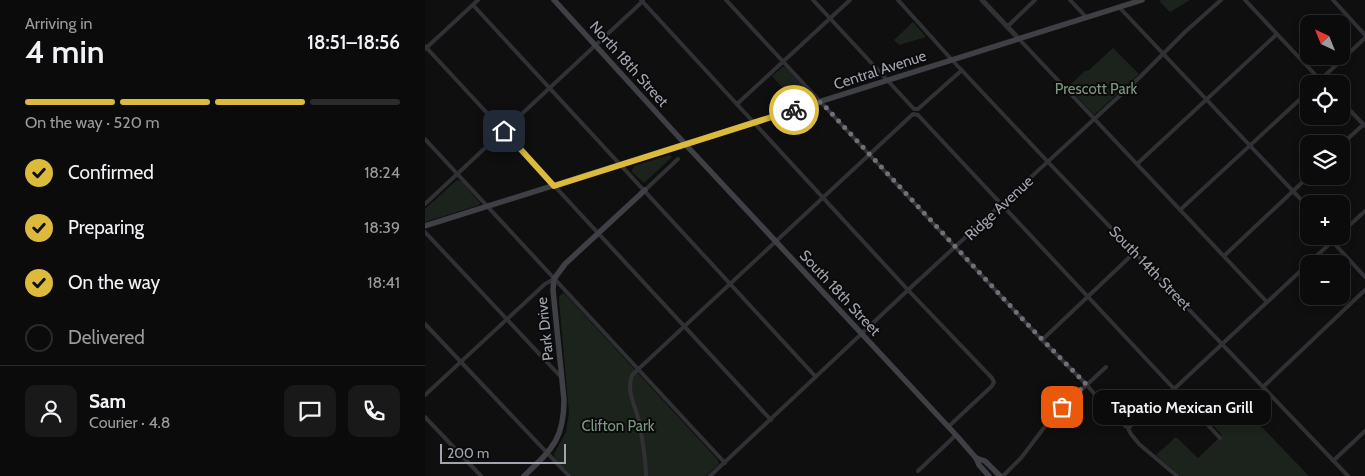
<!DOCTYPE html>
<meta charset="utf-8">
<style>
:root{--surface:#0b0b0c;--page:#19191a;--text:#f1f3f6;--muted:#9a9b9d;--line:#2b2b2d;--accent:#dcba3c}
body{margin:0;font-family:Cabin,sans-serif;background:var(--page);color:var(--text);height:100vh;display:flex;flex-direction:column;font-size:19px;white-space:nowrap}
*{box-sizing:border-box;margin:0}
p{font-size:16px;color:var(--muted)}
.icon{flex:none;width:28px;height:28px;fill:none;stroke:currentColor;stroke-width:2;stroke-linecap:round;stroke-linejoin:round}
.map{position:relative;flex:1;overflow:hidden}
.side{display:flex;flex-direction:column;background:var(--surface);width:425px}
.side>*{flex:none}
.needle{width:32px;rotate:317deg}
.buttons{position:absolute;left:875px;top:15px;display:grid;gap:10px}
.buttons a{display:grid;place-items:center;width:50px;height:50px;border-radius:10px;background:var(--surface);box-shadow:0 2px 8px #0003,0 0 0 1px var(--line);font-size:25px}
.scale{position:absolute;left:15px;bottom:12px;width:126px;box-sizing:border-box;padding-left:5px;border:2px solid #a2a5b0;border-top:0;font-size:14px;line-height:18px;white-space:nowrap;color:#a2a5b0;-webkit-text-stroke:4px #0b0a0b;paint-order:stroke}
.pin{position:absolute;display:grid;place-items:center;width:42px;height:42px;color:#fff;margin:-21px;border-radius:10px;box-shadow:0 2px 8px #0006}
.courier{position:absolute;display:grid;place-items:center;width:50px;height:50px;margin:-25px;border:4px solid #dcba3c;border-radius:50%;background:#fff;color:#222;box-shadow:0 1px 6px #0007}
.bubble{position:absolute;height:35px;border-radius:10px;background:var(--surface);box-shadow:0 2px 8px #0003,0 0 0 1px var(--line);font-size:16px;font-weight:600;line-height:35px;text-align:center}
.head em{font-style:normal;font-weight:600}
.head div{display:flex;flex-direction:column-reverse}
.head{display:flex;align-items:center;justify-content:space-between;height:85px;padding:0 25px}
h1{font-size:32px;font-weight:600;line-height:38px}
.bar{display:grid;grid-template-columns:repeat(4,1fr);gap:8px 5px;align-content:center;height:60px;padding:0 25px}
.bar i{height:6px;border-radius:4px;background:var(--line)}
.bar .on{background:var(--accent)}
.bar p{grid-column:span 4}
.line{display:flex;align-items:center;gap:12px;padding:0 25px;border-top:1px solid var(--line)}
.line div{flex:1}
.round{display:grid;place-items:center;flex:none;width:52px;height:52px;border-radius:10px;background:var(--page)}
ol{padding:0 25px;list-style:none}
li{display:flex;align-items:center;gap:15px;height:55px}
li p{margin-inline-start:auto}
li .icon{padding:5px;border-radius:50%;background:var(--accent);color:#111;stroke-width:4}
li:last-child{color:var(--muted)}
li i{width:28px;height:28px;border:2px solid var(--line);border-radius:50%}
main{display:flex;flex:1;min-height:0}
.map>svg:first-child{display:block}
</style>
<main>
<section class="side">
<div class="head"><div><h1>4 min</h1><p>Arriving in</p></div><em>18:51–18:56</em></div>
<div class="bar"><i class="on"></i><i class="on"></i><i class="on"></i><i></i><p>On the way · 520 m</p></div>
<ol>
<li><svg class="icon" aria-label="check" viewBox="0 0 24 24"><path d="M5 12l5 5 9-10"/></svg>Confirmed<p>18:24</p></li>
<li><svg class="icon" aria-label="check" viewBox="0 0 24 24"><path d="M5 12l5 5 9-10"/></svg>Preparing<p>18:39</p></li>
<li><svg class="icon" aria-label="check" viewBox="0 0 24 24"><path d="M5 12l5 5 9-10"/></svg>On the way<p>18:41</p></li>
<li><i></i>Delivered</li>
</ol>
<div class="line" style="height:90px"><a class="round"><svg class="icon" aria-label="person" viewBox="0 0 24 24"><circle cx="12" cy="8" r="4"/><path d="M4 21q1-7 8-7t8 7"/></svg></a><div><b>Sam</b><p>Courier · 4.8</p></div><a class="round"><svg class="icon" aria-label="chat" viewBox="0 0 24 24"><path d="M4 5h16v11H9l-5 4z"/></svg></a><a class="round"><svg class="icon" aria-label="phone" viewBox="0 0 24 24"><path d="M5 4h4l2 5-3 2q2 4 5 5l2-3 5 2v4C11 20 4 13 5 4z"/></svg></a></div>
</section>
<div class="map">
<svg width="940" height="476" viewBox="0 0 940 476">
<rect width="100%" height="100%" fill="#0f0f10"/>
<g fill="#1c231d">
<polygon points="737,0 765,0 745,12 734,1"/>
<polygon points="488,22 501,37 474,45 469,40"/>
<polygon points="688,48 714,74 669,115 643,87 661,70 663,71"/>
<polygon points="358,67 360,67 378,86 364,95 347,76"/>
<polygon points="244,155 246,156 246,158 219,183 207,172 207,170 209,166"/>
<polygon points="32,180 37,182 55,203 54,205 0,222 0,209"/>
<polygon points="138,293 140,294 293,460 294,464 281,476 147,476 130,458 129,454 141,432 144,413 134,300 134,297"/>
<polygon points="800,389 884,476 755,476 731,455 751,437 773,458 797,435 776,412"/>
</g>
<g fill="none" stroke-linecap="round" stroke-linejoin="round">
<g stroke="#313135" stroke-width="4">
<polyline points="216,0 483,290 567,378 569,382 567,386 523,427"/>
<polyline points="301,0 531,248 617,340 661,384 691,419 703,428 706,434 714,444 752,476"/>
<polyline points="388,0 489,109 493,109 537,70"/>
<polyline points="473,0 527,60 623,162 923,476"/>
<polyline points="645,0 661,17"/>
<polyline points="820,0 899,84"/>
<polyline points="908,0 940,35"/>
<path d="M48,5C163,129 277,253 391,377"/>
<polyline points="694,7 884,208"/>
<polyline points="582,27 610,0"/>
<polyline points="594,39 842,302"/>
<polyline points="0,46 346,420"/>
<polyline points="0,49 53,0"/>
<polyline points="891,84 940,38"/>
<polyline points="916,101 940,126"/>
<polyline points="312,104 425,0"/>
<polyline points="0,139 300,463"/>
<polyline points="916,145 939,124"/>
<polyline points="712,164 852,34"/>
<polyline points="220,190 253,159"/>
<polyline points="0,204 218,1"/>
<polyline points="755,210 884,91"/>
<polyline points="0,232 136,377"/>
<polyline points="916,233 940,211"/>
<polyline points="907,241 940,277"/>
<polyline points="799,256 884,176"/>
<polyline points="0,324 144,476"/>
<polyline points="617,340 710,252"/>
<polyline points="838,387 940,290"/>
<polyline points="0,395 120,284 129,279"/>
<polyline points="0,417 56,476"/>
<polyline points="703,428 749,389 913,236"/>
<polyline points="908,461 940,431"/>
<polyline points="493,471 531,435"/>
<path d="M221,476C221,458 217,438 214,421C210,405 201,391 207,375L488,114L493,115L795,438"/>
<polyline points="285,476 483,290 715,77 761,31 796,0"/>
<polyline points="578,476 596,458 628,416 681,367"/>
</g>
<polyline stroke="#313135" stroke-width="5" points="557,0 594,39"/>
<g stroke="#3f4045" stroke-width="5.5">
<polyline points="129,0 261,145 531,435 551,458 554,465 564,476"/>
<polyline points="0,226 717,0"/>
<polyline points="551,458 560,461 575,476"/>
<path d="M99,476C126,450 139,440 139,400L128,290L129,279L140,264L220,190"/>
</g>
</g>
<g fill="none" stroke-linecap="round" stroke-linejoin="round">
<polyline stroke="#6f7078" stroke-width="5" stroke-dasharray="0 9" points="369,110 396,102 605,327 661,384 637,407"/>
<polyline stroke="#dcba3c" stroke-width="6" points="79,131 129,186 369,110"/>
</g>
<g text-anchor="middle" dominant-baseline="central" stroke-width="4" stroke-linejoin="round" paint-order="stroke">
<g font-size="15" fill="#a2a5b0" stroke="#0b0a0b">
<text transform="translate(204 64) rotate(48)">North 18th Street</text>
<text transform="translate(455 70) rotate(-18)">Central Avenue</text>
<text transform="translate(574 208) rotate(-43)">Ridge Avenue</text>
<text transform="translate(725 268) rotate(46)">South 14th Street</text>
<text transform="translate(415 293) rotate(47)">South 18th Street</text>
<text transform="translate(120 329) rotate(-96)">Park Drive</text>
</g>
<g font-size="15" fill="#7b9980" stroke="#0b0a0b">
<text x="671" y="89">Prescott Park</text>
<text x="193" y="426">Clifton Park</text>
</g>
</g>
</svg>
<div class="buttons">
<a><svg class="needle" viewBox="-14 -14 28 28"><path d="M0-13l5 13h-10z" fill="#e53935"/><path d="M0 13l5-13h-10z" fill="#9a9b9d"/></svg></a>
<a><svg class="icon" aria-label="locate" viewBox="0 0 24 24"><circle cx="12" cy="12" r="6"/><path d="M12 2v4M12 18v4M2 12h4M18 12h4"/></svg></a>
<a><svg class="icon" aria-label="layers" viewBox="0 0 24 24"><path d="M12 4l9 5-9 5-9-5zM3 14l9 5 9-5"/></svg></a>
<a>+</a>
<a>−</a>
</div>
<div class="scale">200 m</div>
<div class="pin" style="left:637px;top:407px;background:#ea580c"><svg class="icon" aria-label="bag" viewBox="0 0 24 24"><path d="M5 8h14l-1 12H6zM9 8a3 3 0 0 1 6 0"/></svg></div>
<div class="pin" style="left:79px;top:131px;background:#1f2937"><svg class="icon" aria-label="home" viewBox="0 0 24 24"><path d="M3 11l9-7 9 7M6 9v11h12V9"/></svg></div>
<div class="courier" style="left:369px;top:110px"><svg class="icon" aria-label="bike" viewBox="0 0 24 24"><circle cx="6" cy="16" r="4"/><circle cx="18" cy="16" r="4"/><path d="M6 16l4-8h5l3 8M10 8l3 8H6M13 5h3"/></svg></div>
<div class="bubble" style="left:668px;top:390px;width:178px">Tapatio Mexican Grill</div>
</div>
</main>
